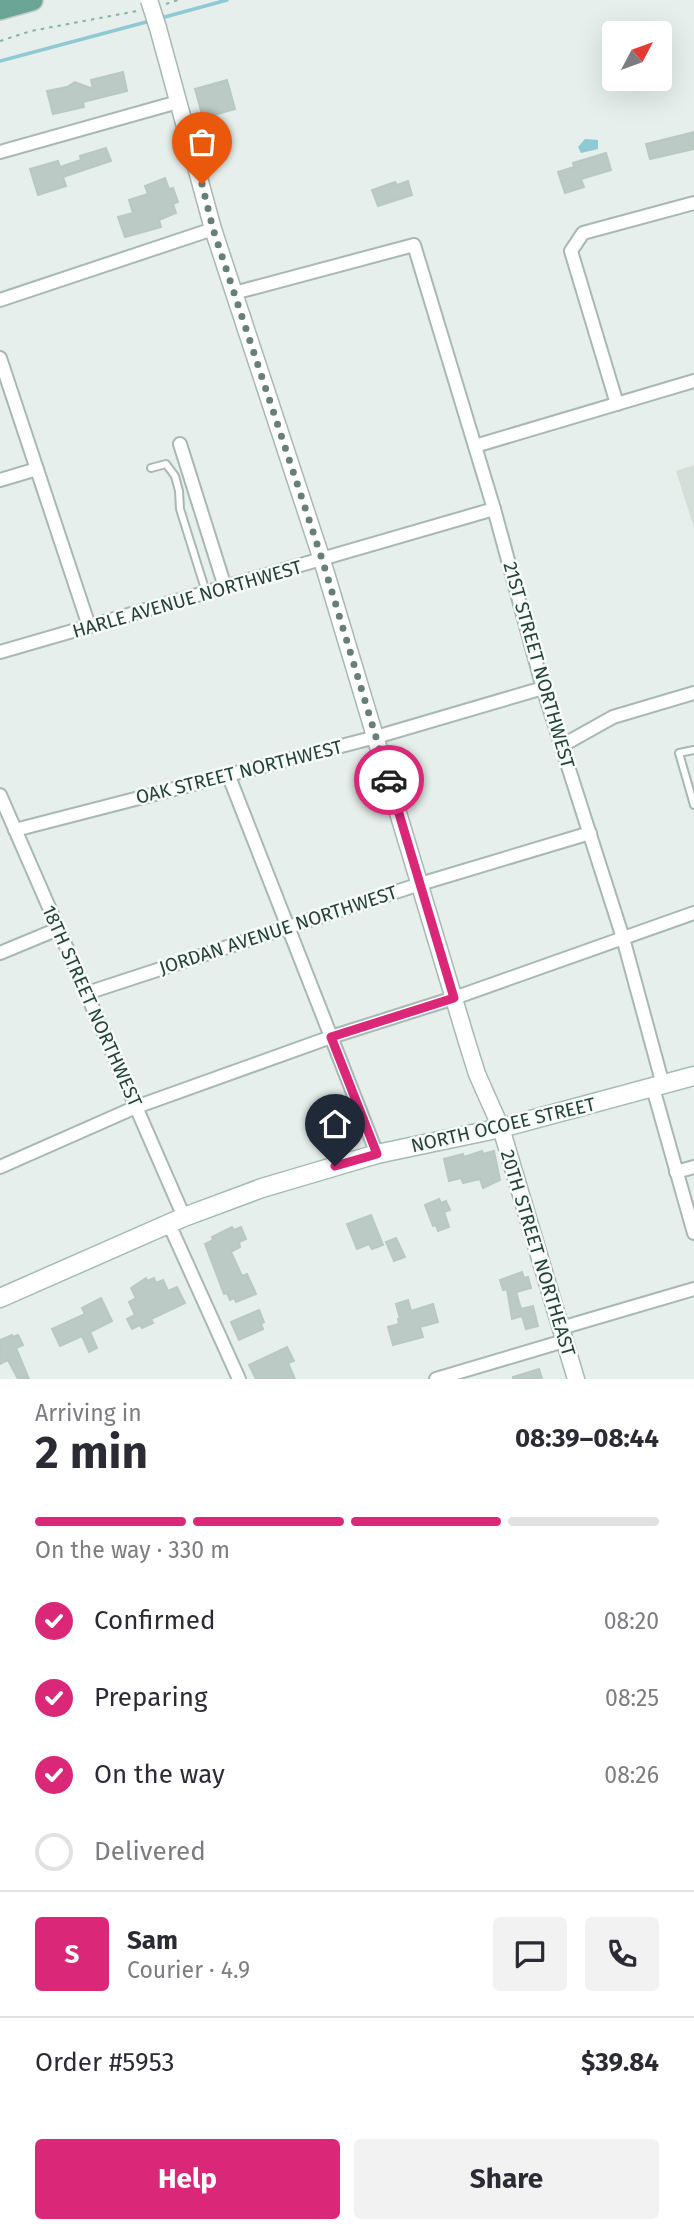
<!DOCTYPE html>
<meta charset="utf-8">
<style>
:root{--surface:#fff;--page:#f2f2f3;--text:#2b2b33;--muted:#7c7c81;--line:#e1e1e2;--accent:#db2777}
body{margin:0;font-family:"Fira Sans",sans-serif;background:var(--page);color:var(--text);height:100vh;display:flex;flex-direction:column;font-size:26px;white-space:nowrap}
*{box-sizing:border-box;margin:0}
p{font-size:23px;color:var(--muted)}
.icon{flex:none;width:38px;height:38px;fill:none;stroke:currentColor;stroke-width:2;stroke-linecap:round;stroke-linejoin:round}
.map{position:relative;height:1379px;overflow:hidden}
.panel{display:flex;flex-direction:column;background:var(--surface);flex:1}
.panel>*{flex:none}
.needle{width:46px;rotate:49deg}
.controls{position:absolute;left:602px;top:21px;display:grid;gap:14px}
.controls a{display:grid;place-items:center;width:70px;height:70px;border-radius:7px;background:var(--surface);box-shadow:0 7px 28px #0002;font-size:35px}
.pin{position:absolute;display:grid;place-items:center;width:60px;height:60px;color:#fff;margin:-72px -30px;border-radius:50% 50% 50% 0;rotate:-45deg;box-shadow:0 0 7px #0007}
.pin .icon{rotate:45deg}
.courier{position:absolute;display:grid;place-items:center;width:70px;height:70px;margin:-35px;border:5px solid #db2777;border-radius:50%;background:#fff;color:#222;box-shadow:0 2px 9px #0007}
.headline em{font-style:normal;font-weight:700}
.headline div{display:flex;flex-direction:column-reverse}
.headline{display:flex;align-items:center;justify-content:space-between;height:119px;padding:0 35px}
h1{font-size:46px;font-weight:700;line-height:52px}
.bar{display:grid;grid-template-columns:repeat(4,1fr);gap:10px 7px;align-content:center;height:84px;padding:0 35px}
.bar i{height:9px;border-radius:5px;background:var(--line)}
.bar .on{background:var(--accent)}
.bar p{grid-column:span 4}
.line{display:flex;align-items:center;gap:18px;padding:0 35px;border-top:2px solid var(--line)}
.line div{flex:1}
.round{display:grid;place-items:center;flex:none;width:74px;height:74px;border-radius:7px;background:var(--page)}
ol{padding:0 35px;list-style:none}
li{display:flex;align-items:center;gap:21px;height:77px}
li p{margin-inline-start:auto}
li .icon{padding:7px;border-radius:50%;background:var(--accent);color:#fff;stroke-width:4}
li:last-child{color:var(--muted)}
li i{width:38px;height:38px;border:4px solid var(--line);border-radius:50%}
.primary-button{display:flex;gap:14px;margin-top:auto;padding:14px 35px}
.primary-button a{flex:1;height:80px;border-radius:7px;background:var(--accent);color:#fff;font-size:28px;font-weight:700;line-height:80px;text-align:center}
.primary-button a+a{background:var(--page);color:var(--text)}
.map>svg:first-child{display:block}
</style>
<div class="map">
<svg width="694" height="1379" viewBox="0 0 694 1379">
<rect width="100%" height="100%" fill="#e6efeb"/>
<polygon fill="#d4dfda" points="694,465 694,528 676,471"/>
<polygon fill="#8ec9d4" points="585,139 598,140 598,149 581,153 578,147"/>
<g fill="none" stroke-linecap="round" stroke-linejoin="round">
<g stroke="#8ec9d4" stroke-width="3.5">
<polyline points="161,18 227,0"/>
<polyline points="0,61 150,21"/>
</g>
</g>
<g fill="#bbcac4" stroke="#b8c9c2" stroke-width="2">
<polygon points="123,72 127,91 83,102 84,107 53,114 47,91 67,87 75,82 93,89 91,80"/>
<polygon points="227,80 235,109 203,118 195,89"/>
<polygon points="694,132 694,149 650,159 646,144"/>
<polygon points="106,148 111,161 63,177 66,186 38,195 30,169 58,161 60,167 81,160 80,156"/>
<polygon points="606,153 611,170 581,179 584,187 565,193 558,172 574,167 573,163"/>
<polygon points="165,178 169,189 173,188 178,202 173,204 176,213 159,220 161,227 125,237 118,217 133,213 129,200 148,194 145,186"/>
<polygon points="408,181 412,195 378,206 372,190 395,182 397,185"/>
<polygon points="482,1151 483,1154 494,1151 500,1180 483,1188 480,1179 463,1183 461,1178 449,1181 444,1159 463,1154 464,1157"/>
<polygon points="439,1199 441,1203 446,1201 450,1210 444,1212 449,1227 438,1231 436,1225 433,1226 425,1205"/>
<polygon points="371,1215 383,1245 372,1249 369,1244 357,1249 347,1224"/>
<polygon points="232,1227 234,1230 241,1227 246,1239 239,1242 240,1247 231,1252 242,1276 247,1274 256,1294 236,1302 234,1298 230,1300 227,1293 224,1294 205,1244 213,1240 212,1237"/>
<polygon points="396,1238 405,1257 394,1261 386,1242"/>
<polygon points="522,1272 524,1278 528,1277 531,1288 516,1292 521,1309 533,1306 538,1326 526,1329 522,1316 512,1319 507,1289 503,1290 500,1280"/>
<polygon points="146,1278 147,1281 154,1278 156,1283 163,1280 168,1291 177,1287 185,1303 151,1319 153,1323 142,1328 140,1325 132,1329 127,1319 135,1315 129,1302 136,1298 131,1288"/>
<polygon points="101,1298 112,1321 90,1332 97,1348 89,1352 82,1336 60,1346 52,1329 85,1314 82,1308"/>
<polygon points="408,1300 411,1311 433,1304 438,1322 420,1327 423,1337 393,1345 388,1327 399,1324 398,1319 400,1319 396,1304"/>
<polygon points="259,1310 264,1322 261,1324 263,1329 239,1340 231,1322"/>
<polygon points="12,1335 13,1337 18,1335 23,1345 16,1348 29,1379 18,1379 8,1360 0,1364 0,1340"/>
<polygon points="287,1347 294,1361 288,1363 295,1379 256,1379 249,1365"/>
<polygon points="539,1369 542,1379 513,1379 513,1377"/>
</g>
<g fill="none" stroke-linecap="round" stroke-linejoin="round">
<g stroke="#a8b8b2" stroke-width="10">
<g id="service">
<polyline points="151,468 166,464 175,476 179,491 180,509 206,592"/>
<polyline points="694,750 679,753 694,805"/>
</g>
</g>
<g stroke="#a8b8b2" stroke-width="16">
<g id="minor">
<polyline points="0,152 178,102"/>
<polyline points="234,293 414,245 494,509 543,688 623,938 663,1085"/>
<polyline points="0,300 213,229"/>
<polyline points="0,358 89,626"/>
<polyline points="617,404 571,251 583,233 694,203"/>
<polyline points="180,444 225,587"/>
<polyline points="475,446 694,381"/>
<polyline points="0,480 37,469"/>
<polyline points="0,652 494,509"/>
<polyline points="563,745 613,717 694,693"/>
<polyline points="228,774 377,1154"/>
<polyline points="0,795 184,1217"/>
<polyline points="15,830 376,737 543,688"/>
<polyline points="0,953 58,929"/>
<polyline points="87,993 420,884 590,833"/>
<polyline points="653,1088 694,1233"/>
<polyline points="0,1167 136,1107 331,1037 454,998 694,913"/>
<polyline points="676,1172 694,1167"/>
<polyline points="169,1224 239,1379"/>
<polyline points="561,1328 694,1289"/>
<polyline points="436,1379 564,1341"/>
</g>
</g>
<g stroke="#a8b8b2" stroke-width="19">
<polyline id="tertiary" points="158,28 213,229 322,560 467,1042 477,1074 501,1128 576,1379"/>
</g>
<g stroke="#a4bbb3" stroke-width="21">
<polyline id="secondary" points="0,1298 184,1217 262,1188 377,1154 501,1128 694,1076"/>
</g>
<g stroke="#c2cac8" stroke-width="24">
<polyline id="primary" points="0,9 32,0"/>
</g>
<g stroke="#86b3a5" stroke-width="2" stroke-dasharray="3.5 5" stroke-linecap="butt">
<polyline points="166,4 178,0"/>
<polyline points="0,41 31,31 137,11"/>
</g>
<use href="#service" stroke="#fff" stroke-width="6"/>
<use href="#minor" stroke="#fff" stroke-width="12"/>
<use href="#tertiary" stroke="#fff" stroke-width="16"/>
<use href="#secondary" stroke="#fff" stroke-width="18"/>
<use href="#primary" stroke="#6aa596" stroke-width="21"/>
<g stroke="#a8b8b2" stroke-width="19" stroke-linecap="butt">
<polyline id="tertiary-bridge" points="149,0 158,28"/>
</g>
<use href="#tertiary-bridge" stroke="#fff" stroke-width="16"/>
</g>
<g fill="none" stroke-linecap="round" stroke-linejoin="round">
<polyline stroke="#687f78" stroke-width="7" stroke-dasharray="0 12.6" points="202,184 213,229 322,559 389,780"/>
<polyline stroke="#db2777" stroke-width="9" points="335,1166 377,1154 331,1037 454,998 389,780"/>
</g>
<g text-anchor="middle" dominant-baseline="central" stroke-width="5" stroke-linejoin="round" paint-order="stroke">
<g font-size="19" fill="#24423a" stroke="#f7fbf9">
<text transform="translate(187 599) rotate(-16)">HARLE AVENUE NORTHWEST</text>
<text transform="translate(539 665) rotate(74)">21ST STREET NORTHWEST</text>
<text transform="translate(239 772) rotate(-14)">OAK STREET NORTHWEST</text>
<text transform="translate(278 930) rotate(-18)">JORDAN AVENUE NORTHWEST</text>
<text transform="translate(92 1006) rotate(66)">18TH STREET NORTHWEST</text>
<text transform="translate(503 1125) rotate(-13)">NORTH OCOEE STREET</text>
<text transform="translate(538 1253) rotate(73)">20TH STREET NORTHEAST</text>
</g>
</g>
</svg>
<div class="controls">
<a><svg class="needle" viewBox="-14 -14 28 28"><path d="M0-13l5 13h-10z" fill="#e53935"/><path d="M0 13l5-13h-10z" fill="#7c7c81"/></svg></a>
</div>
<div class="pin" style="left:202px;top:184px;background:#ea580c"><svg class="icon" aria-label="bag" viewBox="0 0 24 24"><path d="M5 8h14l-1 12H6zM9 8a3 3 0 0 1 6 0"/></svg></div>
<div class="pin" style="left:335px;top:1166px;background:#1f2937"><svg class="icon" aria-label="home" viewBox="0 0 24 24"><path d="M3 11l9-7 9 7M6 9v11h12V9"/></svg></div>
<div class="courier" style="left:389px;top:780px"><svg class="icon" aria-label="car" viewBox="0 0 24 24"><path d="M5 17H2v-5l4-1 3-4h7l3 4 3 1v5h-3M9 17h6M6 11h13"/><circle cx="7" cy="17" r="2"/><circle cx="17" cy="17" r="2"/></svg></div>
</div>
<section class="panel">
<div class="headline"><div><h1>2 min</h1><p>Arriving in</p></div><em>08:39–08:44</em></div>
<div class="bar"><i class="on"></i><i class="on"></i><i class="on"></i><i></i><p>On the way · 330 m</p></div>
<ol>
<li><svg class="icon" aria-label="check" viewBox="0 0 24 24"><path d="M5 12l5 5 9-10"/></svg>Confirmed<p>08:20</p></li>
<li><svg class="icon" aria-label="check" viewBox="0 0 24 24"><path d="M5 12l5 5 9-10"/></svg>Preparing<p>08:25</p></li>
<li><svg class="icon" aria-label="check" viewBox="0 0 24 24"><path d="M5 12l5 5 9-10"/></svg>On the way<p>08:26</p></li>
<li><i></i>Delivered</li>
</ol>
<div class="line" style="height:126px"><b class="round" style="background:var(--accent);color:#fff">S</b><div><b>Sam</b><p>Courier · 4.9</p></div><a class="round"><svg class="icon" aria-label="chat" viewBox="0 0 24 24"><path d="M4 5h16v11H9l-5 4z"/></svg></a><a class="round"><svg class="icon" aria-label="phone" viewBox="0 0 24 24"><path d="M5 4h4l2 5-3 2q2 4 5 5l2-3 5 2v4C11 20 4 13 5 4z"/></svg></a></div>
<div class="line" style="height:91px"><div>Order #5953</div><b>$39.84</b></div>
<div class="primary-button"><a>Help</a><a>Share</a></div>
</section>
